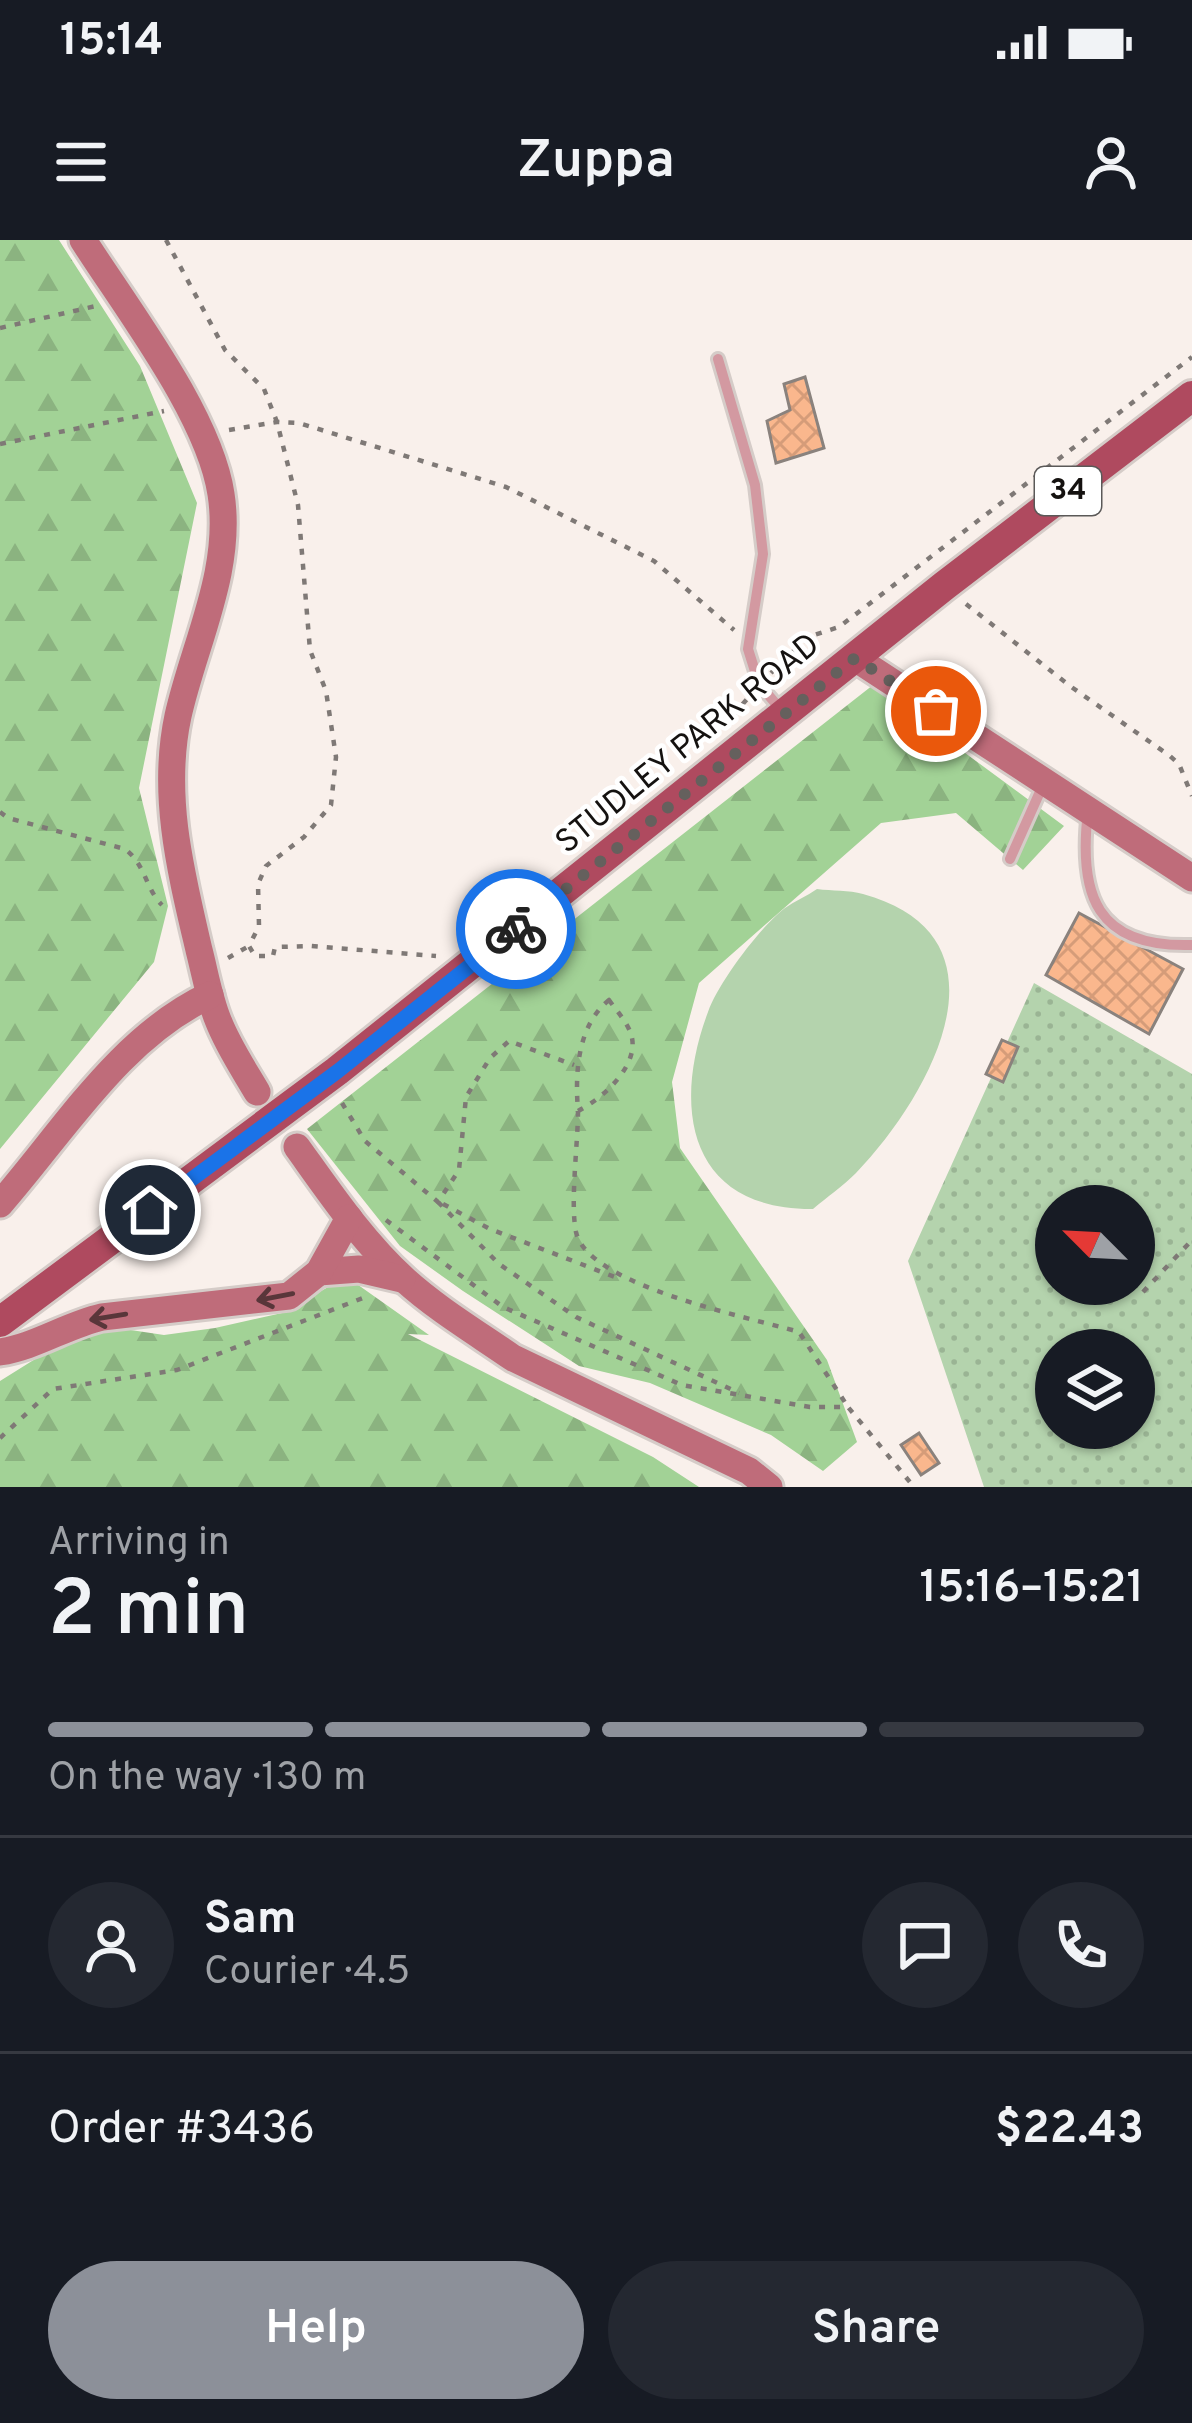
<!DOCTYPE html>
<meta charset="utf-8">
<style>
:root{--surface:#171b24;--page:#242831;--text:#f1f3f6;--muted:#9ea1a6;--line:#363941;--accent:#8c9099}
body{margin:0;font-family:Overpass,sans-serif;background:var(--page);color:var(--text);height:100vh;display:flex;flex-direction:column;font-size:45px;white-space:nowrap}
*{box-sizing:border-box;margin:0}
p{font-size:39px;color:var(--muted)}
.icon{flex:none;width:66px;height:66px;fill:none;stroke:currentColor;stroke-width:2;stroke-linecap:round;stroke-linejoin:round}
.map{position:relative;height:1247px;overflow:hidden}
.sheet{display:flex;flex-direction:column;background:var(--surface);flex:1}
.sheet>*{flex:none}
.needle{width:78px;rotate:294deg}
.fabs{position:absolute;left:1035px;top:945px;display:grid;gap:24px}
.fabs a{display:grid;place-items:center;width:120px;height:120px;border-radius:50%;background:var(--surface);box-shadow:0 3px 9px #0004;font-size:60px}
.pin{position:absolute;display:grid;place-items:center;width:102px;height:102px;color:#fff;margin:-51px;border:6px solid #fff;border-radius:50%;box-shadow:0 3px 12px #0007}
.courier{position:absolute;display:grid;place-items:center;width:120px;height:120px;margin:-60px;border:9px solid #1a73e8;border-radius:50%;background:#fff;color:#222;box-shadow:0 3px 15px #0007}
.overview em{font-style:normal;font-weight:600}
.overview div{display:flex;flex-direction:column-reverse}
.overview{display:flex;align-items:center;justify-content:space-between;height:204px;padding:0 48px}
h1{font-size:78px;font-weight:600;line-height:90px}
.bar{display:grid;grid-template-columns:repeat(4,1fr);gap:18px 12px;align-content:center;height:144px;padding:0 48px}
.bar i{height:15px;border-radius:9px;background:var(--line)}
.bar .selected{background:var(--accent)}
.bar p{grid-column:span 4}
.line{display:flex;align-items:center;gap:30px;padding:0 48px;border-top:3px solid var(--line)}
.line div{flex:1}
.round{display:grid;place-items:center;flex:none;width:126px;height:126px;border-radius:63px;background:var(--page)}
.button{display:flex;gap:24px;margin-top:auto;padding:24px 48px}
.button a{flex:1;height:138px;border-radius:72px;background:var(--accent);color:#fff;font-size:48px;font-weight:600;line-height:138px;text-align:center}
.button a+a{background:var(--page);color:var(--text)}
.status{display:flex;justify-content:space-between;align-items:center;height:84px;padding:0 60px;background:var(--surface);direction:ltr}
.status svg{height:33px;fill:currentColor}
header{display:flex;justify-content:space-between;align-items:center;height:156px;padding:0 48px;background:var(--surface);font-size:54px;font-weight:600}
.map>svg:first-child{display:block}
</style>
<div class="status"><b>15:14</b><svg viewBox="0 0 49 12"><path d="M0 12V9h3v3zM5 12V6h3v6zM10 12V3h3v9zM15 12V0h3v12zM26 1h20v11H26zM47 4h2v5h-2z"/></svg></div>
<header><svg class="icon" aria-label="menu" viewBox="0 0 24 24"><path d="M4 6h16M4 12h16M4 18h16"/></svg>Zuppa<svg class="icon" aria-label="person" viewBox="0 0 24 24"><circle cx="12" cy="8" r="4"/><path d="M4 21q1-7 8-7t8 7"/></svg></header>
<div class="map">
<svg width="1192" height="1247" viewBox="0 0 1192 1247">
<defs>
<pattern id="grass-dots" width="8" height="8" patternUnits="userSpaceOnUse" patternTransform="scale(3)"><rect width="8" height="8" fill="#b4d3ad"/><path d="M2 2h.1M6 6h.1" fill="none" stroke="#9ab494" stroke-width="1.8" stroke-linecap="round"/></pattern>
<pattern id="forest-firs" width="22" height="20" patternUnits="userSpaceOnUse" patternTransform="scale(3)"><rect width="22" height="20" fill="#a2d296"/><path d="M5 1l3.5 6h-7zM16 11l3.5 6h-7z" fill="#8bb380"/></pattern>
<pattern id="building-cross-hatch" width="8" height="8" patternUnits="userSpaceOnUse" patternTransform="scale(3)"><rect width="8" height="8" fill="#fab78d"/><path d="M0 0l8 8M0 8l8-8" fill="none" stroke="#d59c79"/></pattern>
</defs>
<rect width="100%" height="100%" fill="#f9f0eb"/>
<path fill="url(#grass-dots)" fill-rule="evenodd" d="M1034,743L1192,834V1247H984L908,1021ZM1056,966H1134V1044H1056ZM1056,1110H1134V1188H1056Z"/>
<g fill="url(#forest-firs)">
<polygon points="0,0 59,0 140,126 197,263 139,548 168,666 154,722 0,909"/>
<polygon points="873,445 1064,586 1023,630 956,573 881,583 699,743 672,842 680,908 827,1120 857,1202 823,1231 771,1195 650,1143 579,1126 463,1051 400,1006 307,889"/>
<polygon points="337,1042 354,1042 429,1095 408,1094 653,1217 699,1247 0,1247 0,1141 56,1106 94,1091 124,1089 164,1095 215,1088 282,1073"/>
</g>
<path fill="#b4d3ad" d="M817,649C832,651 849,650 863,654C1019,697 930,856 856,933C843,946 827,957 813,969C690,970 671,870 708,772C718,743 761,686 785,668C795,661 807,656 817,649Z"/>
<g fill="url(#building-cross-hatch)" stroke="#8a827d" stroke-width="3">
<polygon points="805,137 824,208 776,223 767,181 790,170 784,144"/>
<polygon points="1079,673 1183,729 1149,794 1046,735"/>
<polygon points="1002,800 1018,807 1003,842 986,834"/>
<polygon points="919,1193 939,1223 921,1235 901,1205"/>
</g>
<g fill="none" stroke-linecap="round" stroke-linejoin="round">
<g stroke="#d5ccc8" stroke-width="16">
<g id="lane">
<polyline points="718,119 755,245 763,314 748,409 759,444 782,471"/>
<path d="M1088,571C1078,655 1096,708 1192,705"/>
<polyline points="1010,619 1043,545"/>
</g>
</g>
<g stroke="#d5ccc8" stroke-width="33">
<g id="secondary">
<path d="M83,0C127,69 209,175 221,254C233,330 194,404 178,476C161,555 181,633 199,710C205,733 209,758 218,780C228,806 243,828 257,852"/>
<polyline points="855,418 1192,638"/>
<path d="M297,907C330,953 363,1002 405,1040C437,1069 477,1093 513,1118L749,1231L769,1247"/>
<path d="M0,964C64,891 120,797 210,755"/>
<polyline points="319,1032 359,1029 402,1039"/>
<path d="M0,1112C35,1107 67,1085 102,1077L289,1056L319,1032L349,978"/>
</g>
</g>
<g stroke="#d5ccc8" stroke-width="36">
<polyline id="primary" points="0,1082 337,831 944,346 1192,156"/>
</g>
<g stroke="#7f7976" stroke-width="4.5" stroke-dasharray="6 9" stroke-linecap="butt">
<polyline points="166,0 225,110 264,149 277,182 298,265 310,410 326,451 336,517 331,565 304,597 266,626 258,644 259,686 249,706 255,716 273,716 275,707 311,706 436,716"/>
<polyline points="0,88 100,65"/>
<polyline points="229,190 277,182 299,183 506,247 654,321 734,390"/>
<polyline points="0,204 164,171"/>
<polyline points="966,364 1070,446 1170,516 1179,524 1192,556"/>
<polyline points="771,433 808,397 839,387 1192,117"/>
<polyline points="723,487 747,459"/>
<path d="M0,572L8,578L125,609C146,625 145,648 162,665"/>
<polyline points="228,718 249,706"/>
<path d="M609,760C616,770 627,782 631,794C641,825 602,859 578,871C575,833 577,786 609,760Z"/>
<polyline points="342,863 365,901 438,962 459,930 466,857 490,818 509,801 574,825"/>
<path d="M578,871C578,903 570,963 576,992C588,1046 749,1077 799,1092L848,1167"/>
<polyline points="438,962 499,1024 576,1077 739,1153"/>
<polyline points="443,964 490,989 620,1039"/>
<polyline points="386,980 503,1067 682,1145 810,1167 848,1167 914,1247"/>
<polyline points="1143,1052 1192,1000"/>
<polyline points="0,1198 53,1149 177,1130 368,1056"/>
</g>
<use href="#lane" stroke="#d399a1" stroke-width="10"/>
<use href="#secondary" stroke="#bf6c7a" stroke-width="27"/>
<use href="#primary" stroke="#af4a5f" stroke-width="30"/>
</g>
<defs><path id="oneway-shaft" d="M-6 0H5M1.5-3L5.5 0L1.5 3" fill="none" stroke-width="1.6" stroke-linecap="round" stroke-linejoin="round" transform="scale(3)"/></defs>
<g stroke="#59363a">
<use href="#oneway-shaft" transform="translate(275 1057) rotate(169)"/>
<use href="#oneway-shaft" transform="translate(108 1077) rotate(171)"/>
</g>
<g fill="none" stroke-linecap="round" stroke-linejoin="round">
<polyline stroke="#65605d" stroke-width="12" stroke-dasharray="0 21.6" points="516,689 855,418 936,471"/>
<polyline stroke="#1a73e8" stroke-width="15" points="150,970 338,831 516,689"/>
</g>
<g text-anchor="middle" dominant-baseline="central" stroke-width="9" stroke-linejoin="round" paint-order="stroke">
<rect fill="#fff" stroke="#5b5958" stroke-width="3" x="1035" y="227" width="66" height="48" rx="9"/>
<g font-size="30" font-weight="bold" fill="#151210">
<text x="1068" y="251">34</text>
</g>
<g font-size="33" fill="#151210" stroke="#fff">
<text transform="translate(689 505) rotate(-39)">STUDLEY PARK ROAD</text>
</g>
</g>
</svg>
<div class="fabs">
<a><svg class="needle" viewBox="-14 -14 28 28"><path d="M0-13l5 13h-10z" fill="#e53935"/><path d="M0 13l5-13h-10z" fill="#9ea1a6"/></svg></a>
<a><svg class="icon" aria-label="layers" viewBox="0 0 24 24"><path d="M12 4l9 5-9 5-9-5zM3 14l9 5 9-5"/></svg></a>
</div>
<div class="pin" style="left:936px;top:471px;background:#ea580c"><svg class="icon" aria-label="bag" viewBox="0 0 24 24"><path d="M5 8h14l-1 12H6zM9 8a3 3 0 0 1 6 0"/></svg></div>
<div class="pin" style="left:150px;top:970px;background:#1f2937"><svg class="icon" aria-label="home" viewBox="0 0 24 24"><path d="M3 11l9-7 9 7M6 9v11h12V9"/></svg></div>
<div class="courier" style="left:516px;top:689px"><svg class="icon" aria-label="bike" viewBox="0 0 24 24"><circle cx="6" cy="16" r="4"/><circle cx="18" cy="16" r="4"/><path d="M6 16l4-8h5l3 8M10 8l3 8H6M13 5h3"/></svg></div>
</div>
<section class="sheet">
<div class="overview"><div><h1>2 min</h1><p>Arriving in</p></div><em>15:16–15:21</em></div>
<div class="bar"><i class="selected"></i><i class="selected"></i><i class="selected"></i><i></i><p>On the way · 130 m</p></div>
<div class="line" style="height:216px"><a class="round"><svg class="icon" aria-label="person" viewBox="0 0 24 24"><circle cx="12" cy="8" r="4"/><path d="M4 21q1-7 8-7t8 7"/></svg></a><div><b>Sam</b><p>Courier · 4.5</p></div><a class="round"><svg class="icon" aria-label="chat" viewBox="0 0 24 24"><path d="M4 5h16v11H9l-5 4z"/></svg></a><a class="round"><svg class="icon" aria-label="phone" viewBox="0 0 24 24"><path d="M5 4h4l2 5-3 2q2 4 5 5l2-3 5 2v4C11 20 4 13 5 4z"/></svg></a></div>
<div class="line" style="height:156px"><div>Order #3436</div><b>$22.43</b></div>
<div class="button"><a>Help</a><a>Share</a></div>
</section>
